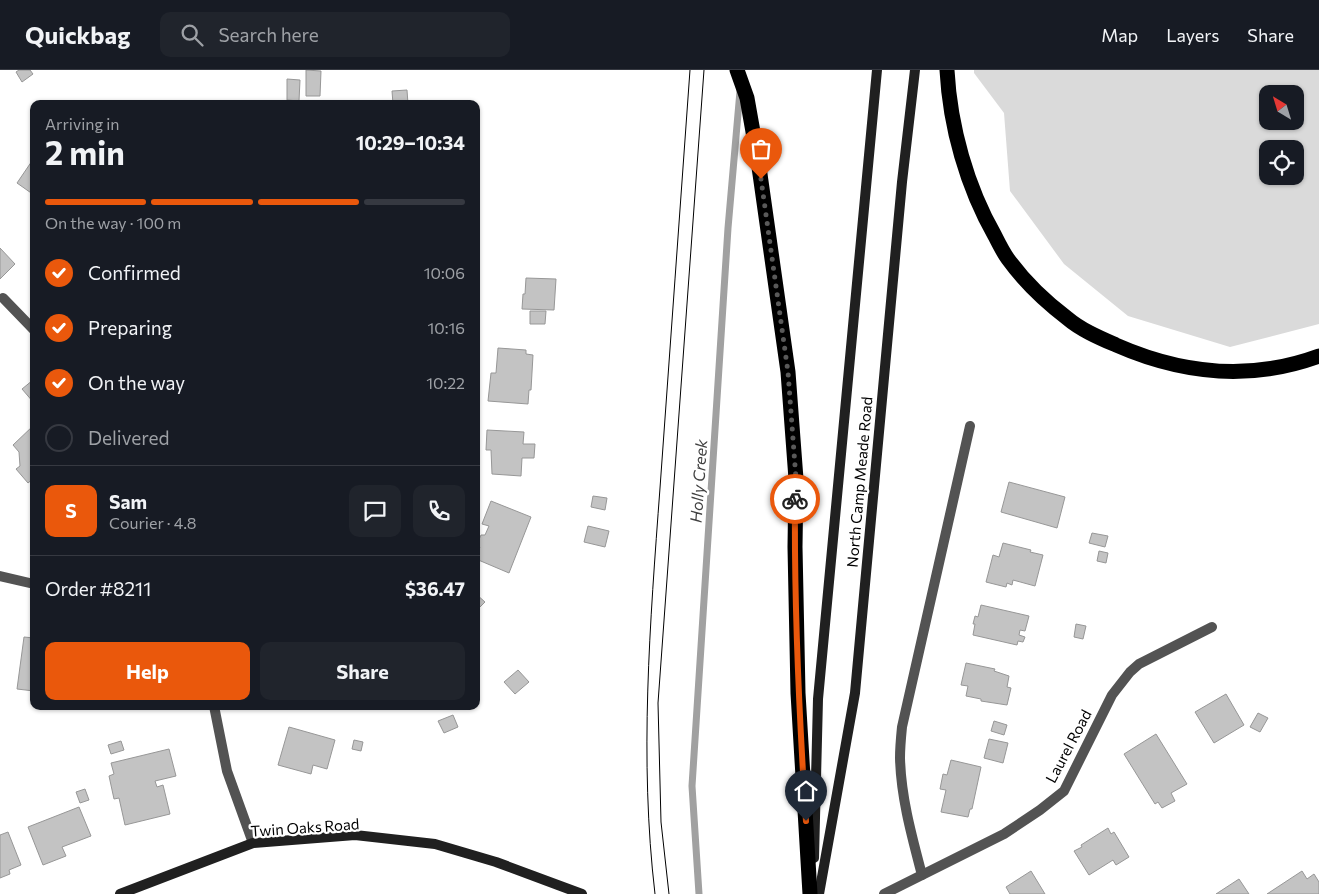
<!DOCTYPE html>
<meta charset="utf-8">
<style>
:root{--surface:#171b24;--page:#20242c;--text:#f1f3f6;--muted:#9ea1a6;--line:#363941;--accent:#ea580c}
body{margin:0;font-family:Commissioner,sans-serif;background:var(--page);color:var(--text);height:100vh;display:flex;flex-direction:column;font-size:19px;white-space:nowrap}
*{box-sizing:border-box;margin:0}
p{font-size:16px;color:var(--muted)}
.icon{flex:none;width:28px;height:28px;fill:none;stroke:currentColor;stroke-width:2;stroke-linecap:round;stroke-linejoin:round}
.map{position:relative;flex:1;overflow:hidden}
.panel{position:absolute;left:30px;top:30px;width:450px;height:610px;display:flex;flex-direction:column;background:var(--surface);border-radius:10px;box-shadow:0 1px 4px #0004}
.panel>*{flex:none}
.needle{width:32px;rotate:322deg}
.controls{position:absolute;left:1259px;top:15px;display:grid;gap:10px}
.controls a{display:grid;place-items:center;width:45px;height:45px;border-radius:10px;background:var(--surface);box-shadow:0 1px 4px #0004;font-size:25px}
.pin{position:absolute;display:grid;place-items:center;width:42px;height:42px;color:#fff;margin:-51px -21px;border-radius:50% 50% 50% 0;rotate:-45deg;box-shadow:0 0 5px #0007}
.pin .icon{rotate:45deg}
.courier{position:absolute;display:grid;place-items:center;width:50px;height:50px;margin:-25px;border:4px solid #ea580c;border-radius:50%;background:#fff;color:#222;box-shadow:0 1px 6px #0007}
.overview em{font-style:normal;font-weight:700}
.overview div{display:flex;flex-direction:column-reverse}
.overview{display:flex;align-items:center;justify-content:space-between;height:85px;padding:0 15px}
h1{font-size:32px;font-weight:700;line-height:38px}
.bar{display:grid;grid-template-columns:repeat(4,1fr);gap:8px 5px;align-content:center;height:60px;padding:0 15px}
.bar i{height:6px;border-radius:4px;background:var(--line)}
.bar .selected{background:var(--accent)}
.bar p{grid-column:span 4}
.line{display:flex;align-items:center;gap:12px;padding:0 15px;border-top:1px solid var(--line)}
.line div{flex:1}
.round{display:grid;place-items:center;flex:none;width:52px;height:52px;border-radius:10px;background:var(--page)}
ol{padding:0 15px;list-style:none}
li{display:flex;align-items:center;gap:15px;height:55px}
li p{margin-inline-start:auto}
li .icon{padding:5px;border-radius:50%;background:var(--accent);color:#fff;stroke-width:4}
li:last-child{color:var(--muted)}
li i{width:28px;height:28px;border:2px solid var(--line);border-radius:50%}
.primary-button{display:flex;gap:10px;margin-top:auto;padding:10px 15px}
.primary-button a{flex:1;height:58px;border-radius:10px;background:var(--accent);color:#fff;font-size:20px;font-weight:700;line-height:58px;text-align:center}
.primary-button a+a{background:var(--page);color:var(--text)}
header{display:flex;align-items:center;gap:30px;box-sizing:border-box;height:70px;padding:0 25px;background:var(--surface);border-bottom:1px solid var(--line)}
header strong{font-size:24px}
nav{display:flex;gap:28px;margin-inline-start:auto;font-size:18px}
.search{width:350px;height:45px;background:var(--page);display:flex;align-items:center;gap:12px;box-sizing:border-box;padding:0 18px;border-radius:10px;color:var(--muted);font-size:19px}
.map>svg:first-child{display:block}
</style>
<header>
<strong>Quickbag</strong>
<div class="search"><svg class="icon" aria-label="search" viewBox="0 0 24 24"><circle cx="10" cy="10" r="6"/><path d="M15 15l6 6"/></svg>Search here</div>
<nav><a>Map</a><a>Layers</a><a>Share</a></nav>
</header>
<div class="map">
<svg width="1319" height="824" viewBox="0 0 1319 824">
<rect width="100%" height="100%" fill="#fff"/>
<path fill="#dadada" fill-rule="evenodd" d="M974,0H1319V254L1230,277L1128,246L1064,194L1010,121L1004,43L974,3ZM1268,24H1295V51H1268ZM1268,79H1295V106H1268Z"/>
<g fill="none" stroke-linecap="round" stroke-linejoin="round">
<polyline stroke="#a1a1a1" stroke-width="7" points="699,824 692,716 728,158 740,21"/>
</g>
<g fill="#c3c3c3" stroke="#979797">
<polygon points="19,0 30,0 33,4 22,12 16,2"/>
<polygon points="306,0 321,1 320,26 306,26"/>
<polygon points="287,9 300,10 299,31 287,30"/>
<polygon points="407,20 408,34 393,34 392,21"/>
<polygon points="34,88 34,125 17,113"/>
<polygon points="0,178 15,194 0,209"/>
<polygon points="526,208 556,209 554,240 522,239 523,224 525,224"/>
<polygon points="530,241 546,241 545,254 530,254"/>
<polygon points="498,278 526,280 526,284 533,285 531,320 529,320 528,334 488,331 491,303 496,303"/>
<polygon points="33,310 34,312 34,333 22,319"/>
<polygon points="34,355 34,408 28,413 16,399 20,396 19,382 13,375"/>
<polygon points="487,360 524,362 523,374 535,374 534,388 522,388 521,406 492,404 491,380 486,380"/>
<polygon points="1009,412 1065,427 1057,458 1001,442"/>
<polygon points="593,426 607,428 605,440 591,437"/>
<polygon points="491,431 531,447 509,503 476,489 480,477 477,474 481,465 485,465 489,456 482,454"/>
<polygon points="588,456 609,461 605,477 584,472"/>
<polygon points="1092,463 1108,466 1105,477 1089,473"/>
<polygon points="1003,473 1031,480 1030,482 1043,485 1035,516 1013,510 1012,515 1007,513 1006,517 986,512 993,485 999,487"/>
<polygon points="1099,481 1108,483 1106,493 1097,491"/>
<polygon points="476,524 485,532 476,541"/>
<polygon points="981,535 1029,546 1025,561 1020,560 1019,565 1025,567 1023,572 1018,571 1017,575 973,565 975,554 973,554 975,546 978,547"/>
<polygon points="1076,554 1086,556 1083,569 1074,567"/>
<polygon points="24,567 34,568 34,621 17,619"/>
<polygon points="966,593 995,599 994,601 1009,606 1007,617 1011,618 1007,635 981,631 981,629 966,626 968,616 961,615"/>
<polygon points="518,600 529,612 515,624 504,612"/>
<polygon points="1226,624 1244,655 1214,673 1195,642"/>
<polygon points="1258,643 1268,648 1260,662 1250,657"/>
<polygon points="453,645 458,657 444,663 438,651"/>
<polygon points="994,651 1007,655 1004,665 991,661"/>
<polygon points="289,657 335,670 327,699 313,695 311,704 278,695"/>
<polygon points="1156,664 1187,714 1171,723 1175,731 1162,738 1158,732 1155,734 1124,684"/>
<polygon points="989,669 1008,673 1003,693 984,688"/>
<polygon points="354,670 363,672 361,681 352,679"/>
<polygon points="121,671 124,680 111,684 108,675"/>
<polygon points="169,679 176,706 155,711 157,717 163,715 170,744 125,755 119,728 114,729 109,706 114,704 111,693"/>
<polygon points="951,690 981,697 972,739 970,739 968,747 941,742 946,720 940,719 943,704 947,705"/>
<polygon points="85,719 89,730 80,733 76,722"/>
<polygon points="79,737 91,766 62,777 66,786 43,795 28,757"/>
<polygon points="1108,758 1111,764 1114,762 1129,787 1116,795 1113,790 1089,805 1074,781 1082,777 1081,775"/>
<polygon points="8,762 21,795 9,800 10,804 0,808 0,765"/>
<polygon points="1031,801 1045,824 1010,824 1006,817"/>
<polygon points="1302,801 1307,809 1314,804 1319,812 1319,824 1267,824"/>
<polygon points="1239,809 1249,824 1216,824"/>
</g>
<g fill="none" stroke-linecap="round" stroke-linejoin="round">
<polyline stroke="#535353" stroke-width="10" points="3,228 34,260"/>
<g stroke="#535353" stroke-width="10">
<polyline points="0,506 34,514"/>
<polyline points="214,636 227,701 253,773"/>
<path d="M922,805C912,767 901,728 900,688C900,677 901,667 902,657L970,356"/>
<polyline points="884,824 1004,764 1040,740 1064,721 1112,625 1130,602 1139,594 1212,557"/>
</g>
<g stroke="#202020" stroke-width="10">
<polyline points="814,788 818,629 877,0"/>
<polyline points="120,824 253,773 355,765 435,774 496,792 582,824"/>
<polyline points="819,824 855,623 902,112 915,0"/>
</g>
<g stroke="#000" stroke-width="15">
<polyline points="737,0 747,28 758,90 788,302 796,409 795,477 798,623 810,824"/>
<path d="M947,0C950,57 967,117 995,166C999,174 1003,182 1008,189C1024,211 1046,232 1067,248C1081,260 1100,268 1116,275C1182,304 1251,311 1319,286"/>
</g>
<g stroke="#000" stroke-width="1">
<path d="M655,824C639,689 650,553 660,418C670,279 680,139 690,0"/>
<polyline points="669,824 661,752 658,633 704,0"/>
</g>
</g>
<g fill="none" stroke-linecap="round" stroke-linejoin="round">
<polyline stroke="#595959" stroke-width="5" stroke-dasharray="0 9" points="761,109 788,302 796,409 795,429"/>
<path stroke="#ea580c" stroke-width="6" d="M795,429C794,537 799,644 806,751"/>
</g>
<g text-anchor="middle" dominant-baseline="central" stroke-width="4.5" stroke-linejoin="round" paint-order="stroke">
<g font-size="15" fill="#000" stroke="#fff">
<text transform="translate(859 412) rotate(-85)">North Camp Meade Road</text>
<text transform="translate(1068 676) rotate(-62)">Laurel Road</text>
<text transform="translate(305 757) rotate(-4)">Twin Oaks Road</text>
</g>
<g font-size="16" font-style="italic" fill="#424242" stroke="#fff">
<text transform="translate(698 411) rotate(-86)">Holly Creek</text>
</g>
</g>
</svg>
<div class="controls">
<a><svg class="needle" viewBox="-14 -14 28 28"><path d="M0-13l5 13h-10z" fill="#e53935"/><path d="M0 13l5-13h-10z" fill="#9ea1a6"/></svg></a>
<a><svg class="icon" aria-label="locate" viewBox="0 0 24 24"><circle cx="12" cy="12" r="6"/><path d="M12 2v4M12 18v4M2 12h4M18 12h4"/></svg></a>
</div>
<div class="pin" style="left:761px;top:109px;background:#ea580c"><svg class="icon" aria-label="bag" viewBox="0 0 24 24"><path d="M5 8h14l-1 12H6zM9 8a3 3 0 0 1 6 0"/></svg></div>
<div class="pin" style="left:806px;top:751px;background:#1f2937"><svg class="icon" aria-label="home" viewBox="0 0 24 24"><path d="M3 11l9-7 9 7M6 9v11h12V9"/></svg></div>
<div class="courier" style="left:795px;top:429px"><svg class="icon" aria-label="bike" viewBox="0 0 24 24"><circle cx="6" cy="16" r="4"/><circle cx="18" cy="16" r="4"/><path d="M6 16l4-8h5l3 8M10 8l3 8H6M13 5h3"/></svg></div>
<section class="panel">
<div class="overview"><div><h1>2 min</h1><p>Arriving in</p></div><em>10:29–10:34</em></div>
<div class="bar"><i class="selected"></i><i class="selected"></i><i class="selected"></i><i></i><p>On the way · 100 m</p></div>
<ol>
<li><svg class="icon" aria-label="check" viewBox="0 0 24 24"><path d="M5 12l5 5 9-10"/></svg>Confirmed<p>10:06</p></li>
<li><svg class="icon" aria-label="check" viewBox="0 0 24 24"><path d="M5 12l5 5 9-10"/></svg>Preparing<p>10:16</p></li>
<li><svg class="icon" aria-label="check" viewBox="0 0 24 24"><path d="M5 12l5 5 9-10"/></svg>On the way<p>10:22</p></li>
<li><i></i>Delivered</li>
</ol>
<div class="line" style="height:90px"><b class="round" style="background:var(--accent);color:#fff">S</b><div><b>Sam</b><p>Courier · 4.8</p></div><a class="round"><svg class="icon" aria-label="chat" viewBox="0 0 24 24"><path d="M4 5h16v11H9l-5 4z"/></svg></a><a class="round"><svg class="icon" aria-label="phone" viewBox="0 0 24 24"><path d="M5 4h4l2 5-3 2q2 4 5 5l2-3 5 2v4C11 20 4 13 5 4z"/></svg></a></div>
<div class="line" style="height:65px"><div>Order #8211</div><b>$36.47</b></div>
<div class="primary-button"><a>Help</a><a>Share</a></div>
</section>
</div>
